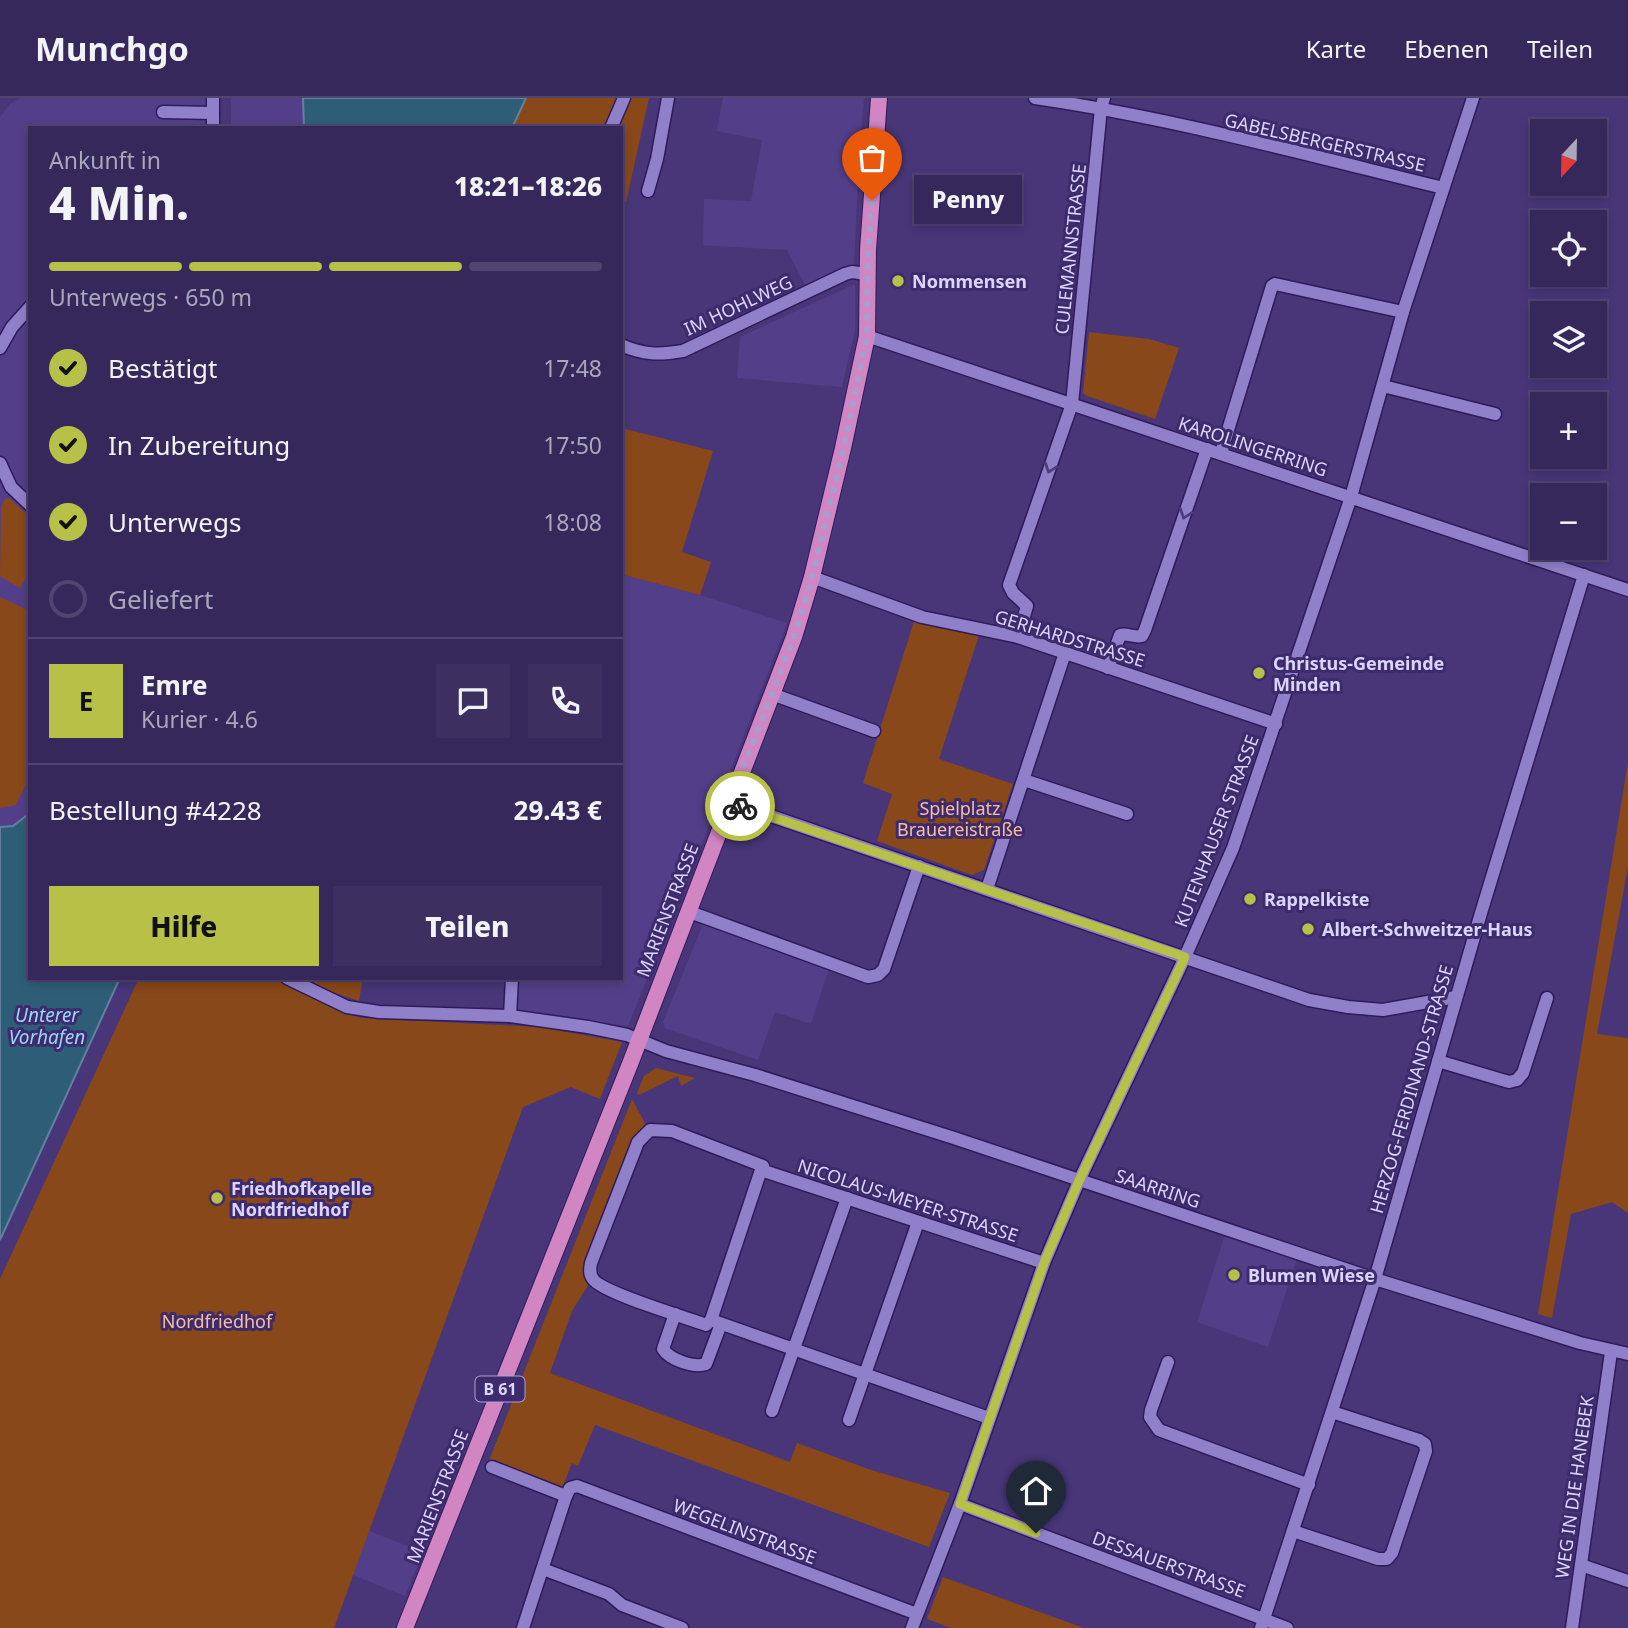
<!DOCTYPE html>
<html lang="de">
<meta charset="utf-8">
<style>
:root{--surface:#36285b;--page:#3d3061;--text:#f1f3f6;--muted:#aaa6bb;--line:#504471;--accent:#b8c147}
body{margin:0;font-family:"Noto Sans",sans-serif;background:var(--page);color:var(--text);height:100vh;display:flex;flex-direction:column;font-size:26px;white-space:nowrap}
*{box-sizing:border-box;margin:0}
p{font-size:23px;color:var(--muted)}
.icon{flex:none;width:38px;height:38px;fill:none;stroke:currentColor;stroke-width:2;stroke-linecap:round;stroke-linejoin:round}
.map{position:relative;flex:1;overflow:hidden}
.drawer{position:absolute;left:28px;top:28px;width:595px;height:854px;display:flex;flex-direction:column;background:var(--surface);border-radius:0px;box-shadow:0 4px 10px #0003,0 0 0 2px var(--line)}
.drawer>*{flex:none}
.needle{width:46px;rotate:202deg}
.buttons{position:absolute;left:1530px;top:21px;display:grid;gap:14px}
.buttons a{display:grid;place-items:center;width:77px;height:77px;border-radius:0px;background:var(--surface);box-shadow:0 4px 10px #0003,0 0 0 2px var(--line);font-size:35px}
.pin{position:absolute;display:grid;place-items:center;width:60px;height:60px;color:#fff;margin:-72px -30px;border-radius:50% 50% 50% 0;rotate:-45deg;box-shadow:0 0 7px #0007}
.pin .icon{rotate:45deg}
.courier{position:absolute;display:grid;place-items:center;width:70px;height:70px;margin:-35px;border:5px solid #b8c147;border-radius:50%;background:#fff;color:#222;box-shadow:0 2px 9px #0007}
.bubble{position:absolute;height:49px;border-radius:0px;background:var(--surface);box-shadow:0 4px 10px #0003,0 0 0 2px var(--line);font-size:23px;font-weight:800;line-height:49px;text-align:center}
.summary em{font-style:normal;font-weight:800}
.summary div{display:flex;flex-direction:column-reverse}
.summary{display:flex;align-items:center;justify-content:space-between;height:119px;padding:0 21px}
h1{font-size:46px;font-weight:800;line-height:52px}
.bar{display:grid;grid-template-columns:repeat(4,1fr);gap:10px 7px;align-content:center;height:84px;padding:0 21px}
.bar i{height:9px;border-radius:5px;background:var(--line)}
.bar .active{background:var(--accent)}
.bar p{grid-column:span 4}
.line{display:flex;align-items:center;gap:18px;padding:0 21px;border-top:2px solid var(--line)}
.line div{flex:1}
.round{display:grid;place-items:center;flex:none;width:74px;height:74px;border-radius:0px;background:var(--page)}
ol{padding:0 21px;list-style:none}
li{display:flex;align-items:center;gap:21px;height:77px}
li p{margin-inline-start:auto}
li .icon{padding:7px;border-radius:50%;background:var(--accent);color:#111;stroke-width:4}
li:last-child{color:var(--muted)}
li i{width:38px;height:38px;border:4px solid var(--line);border-radius:50%}
.action{display:flex;gap:14px;margin-top:auto;padding:14px 21px}
.action a{flex:1;height:80px;border-radius:0px;background:var(--accent);color:#111;font-size:28px;font-weight:800;line-height:80px;text-align:center}
.action a+a{background:var(--page);color:var(--text)}
header{display:flex;align-items:center;gap:42px;box-sizing:border-box;height:98px;padding:0 35px;background:var(--surface);border-bottom:2px solid var(--line)}
header strong{font-size:33px}
nav{display:flex;gap:38px;margin-inline-start:auto;font-size:24px}
.map>svg:first-child{display:block}
</style>
<header>
<strong>Munchgo</strong>
<nav><a>Karte</a><a>Ebenen</a><a>Teilen</a></nav>
</header>
<div class="map">
<svg width="1628" height="1530" viewBox="0 0 1628 1530">
<rect width="100%" height="100%" fill="#483679"/>
<g fill="#533f89">
<polygon points="20,0 209,0 209,30 30,30 30,715 20,725 5,729 0,729 0,19 10,6"/>
<polygon points="231,0 303,0 304,30 231,30"/>
<polygon points="723,0 864,0 859,57 854,169 806,189 787,152 703,147 704,101 751,103 762,42 717,33"/>
<polygon points="855,186 855,232 842,289 737,280 740,239"/>
<polygon points="621,476 700,497 787,525 713,718 628,928 505,911 506,880 621,880"/>
<polygon points="703,826 829,870 811,926 775,914 758,962 665,930 663,924"/>
<polygon points="1225,1137 1297,1161 1268,1249 1197,1224"/>
<polygon points="369,1433 423,1454 405,1498 353,1477"/>
</g>
<g fill="#884819">
<polygon points="526,0 649,0 626,104 621,103 621,30 512,30"/>
<polygon points="1089,234 1149,241 1179,250 1155,321 1087,298 1083,295"/>
<polygon points="621,330 713,353 682,454 711,464 700,497 621,476"/>
<polygon points="9,400 30,419 30,473 20,490 0,478 1,409 5,401"/>
<polygon points="0,499 30,513 30,678 16,707 0,710"/>
<polygon points="915,520 980,534 939,661 1013,686 984,772 972,777 877,743 892,696 863,685"/>
<polygon points="1628,664 1628,769 1597,936 1628,940 1628,1115 1612,1104 1571,1116 1552,1220 1538,1216"/>
<polygon points="139,880 275,880 342,914 361,920 539,929 622,944 600,1001 571,989 523,1009 334,1530 0,1530 0,1181"/>
<polygon points="304,880 363,880 359,903 325,892"/>
<polygon points="656,970 695,980 681,988 678,978 639,997 637,995 644,978"/>
<polygon points="632,1001 648,1031 590,1184 572,1213 550,1275 790,1364 797,1345 871,1372 950,1395 929,1449 595,1327 578,1368 572,1365 561,1393 488,1365"/>
<polygon points="943,1479 1084,1530 951,1530 927,1521"/>
</g>
<g fill="#2e5e77" stroke="#62819f" stroke-width="2">
<polygon points="303,0 526,0 512,30 304,30"/>
<polygon points="30,715 30,880 120,880 0,1142 0,729 13,728"/>
</g>
<g fill="none" stroke-linecap="round" stroke-linejoin="round">
<g stroke="#2f1a5b" stroke-width="15">
<g id="minor">
<path d="M1035,0C1173,20 1308,57 1443,90"/>
<polyline points="163,14 213,15"/>
<polyline points="213,30 213,0"/>
<polyline points="611,30 624,0"/>
<polyline points="648,93 657,61 668,0"/>
<polyline points="867,238 1628,492"/>
<path d="M621,247C644,257 659,257 683,253L845,176L852,174L867,176"/>
<polyline points="0,250 12,229 30,209"/>
<polyline points="1383,288 1495,316"/>
<polyline points="1221,355 1272,188 1275,186 1403,214"/>
<polyline points="0,365 11,389 30,407"/>
<polyline points="812,479 922,519 1018,539 1276,626"/>
<polyline points="1018,539 1027,508 1013,495 1009,487 1072,306 1101,10 1104,0"/>
<path d="M1108,570L1120,537C1128,535 1134,540 1142,538L1145,532L1207,351"/>
<polyline points="772,596 874,633"/>
<polyline points="1024,682 1127,716"/>
<polyline points="730,704 1309,902 1348,909 1383,912 1456,899"/>
<polyline points="987,791 1065,555"/>
<polyline points="687,813 868,879 878,877 884,871 919,768"/>
<polyline points="287,880 347,909 379,914 510,918 588,929 627,937 666,953 755,977 954,1040 1375,1181 1580,1245 1628,1256"/>
<polyline points="510,918 512,880"/>
<polyline points="1438,963 1509,984 1517,982 1523,975 1547,900"/>
<polyline points="761,1072 1044,1165"/>
<path d="M675,1216L663,1251C670,1262 694,1270 706,1266L721,1226"/>
<path d="M711,1222L706,1227C686,1219 602,1195 593,1181C589,1176 590,1171 591,1165L638,1044L650,1032L672,1033L763,1068L761,1072"/>
<polyline points="711,1222 989,1320"/>
<polyline points="711,1222 761,1072"/>
<polyline points="1168,1264 1151,1312 1150,1319 1159,1332 1309,1387"/>
<polyline points="772,1313 847,1100"/>
<polyline points="849,1322 918,1124"/>
<polyline points="492,1369 566,1398 523,1530"/>
<polyline points="566,1398 570,1390 577,1388 917,1516"/>
<polyline points="960,1406 1287,1530"/>
<polyline points="1293,1433 1378,1461 1387,1461 1392,1455 1426,1353 1425,1346 1419,1342 1332,1314"/>
<polyline points="1581,1467 1628,1483"/>
<polyline points="543,1471 609,1496 622,1507 682,1530"/>
<polyline points="912,1530 960,1406 1044,1165 1079,1083 1185,859 1233,750 1351,399 1403,214 1473,0"/>
<polyline points="1261,1530 1375,1181 1481,815 1584,477"/>
<polyline points="1572,1530 1611,1254"/>
</g>
</g>
<g stroke="#2f1a5b" stroke-width="18">
<polyline id="major" points="405,1530 630,966 794,539 812,479 843,350 867,238 868,152 879,0"/>
</g>
<use href="#minor" stroke="#9080ca" stroke-width="12"/>
<use href="#major" stroke="#d185c2" stroke-width="16"/>
</g>
<defs><path id="oneway-chevron" d="M-2-3.5L2.5 0L-2 3.5" fill="none" stroke-width="1.6" stroke-linecap="round" stroke-linejoin="round" transform="scale(1.75)"/></defs>
<g stroke="#4e3c80">
<use href="#oneway-chevron" transform="translate(1050 370) rotate(109)"/>
<use href="#oneway-chevron" transform="translate(1185 416) rotate(109)"/>
</g>
<g fill="none" stroke-linecap="round" stroke-linejoin="round">
<polyline stroke="#a89dce" stroke-width="7" stroke-dasharray="0 12.6" points="740,708 730,704 794,539 812,479 844,348 867,238 868,152 872,102"/>
<polyline stroke="#b8c147" stroke-width="9" points="740,708 1185,859 1079,1083 1044,1165 960,1406 1036,1435"/>
</g>
<g fill="#b8c147" stroke="#3e2b6d" stroke-width="2.5">
<circle cx="898" cy="183" r="7"/>
<circle cx="1259" cy="575" r="7"/>
<circle cx="1250" cy="801" r="7"/>
<circle cx="1308" cy="831" r="7"/>
<circle cx="217" cy="1100" r="7"/>
<circle cx="1234" cy="1177" r="7"/>
</g>
<g text-anchor="middle" dominant-baseline="central" stroke-width="6" stroke-linejoin="round" paint-order="stroke">
<rect fill="#3e2b6d" stroke="#aca1d1" stroke-width="2" x="475.5" y="1278.5" width="49" height="25" rx="5"/>
<g font-size="16" font-weight="bold" fill="#dbd4fc">
<text x="500" y="1291">B 61</text>
</g>
<g font-size="18" fill="#dbd4fc" stroke="#3e2b6d">
<text transform="translate(1325 44) rotate(13)">GABELSBERGERSTRASSE</text>
<text transform="translate(1070 151) rotate(-84)">CULEMANNSTRASSE</text>
<text transform="translate(738 207) rotate(-25)">IM HOHLWEG</text>
<text transform="translate(1253 348) rotate(18)">KAROLINGERRING</text>
<text transform="translate(1070 540) rotate(17)">GERHARDSTRASSE</text>
<text transform="translate(1216 733) rotate(-69)">KUTENHAUSER STRASSE</text>
<text transform="translate(667 812) rotate(-69)">MARIENSTRASSE</text>
<text transform="translate(1411 991) rotate(-74)">HERZOG-FERDINAND-STRASSE</text>
<text transform="translate(1158 1090) rotate(18)">SAARRING</text>
<text transform="translate(908 1102) rotate(18)">NICOLAUS-MEYER-STRASSE</text>
<text transform="translate(1574 1389) rotate(-82)">WEG IN DIE HANEBEK</text>
<text transform="translate(437 1398) rotate(-69)">MARIENSTRASSE</text>
<text transform="translate(745 1433) rotate(21)">WEGELINSTRASSE</text>
<text transform="translate(1169 1466) rotate(20)">DESSAUERSTRASSE</text>
</g>
<g font-size="18" font-weight="bold" fill="#dbd4fc" stroke="#3e2b6d" text-anchor="start">
<text x="912" y="183">Nommensen</text>
<text x="1273" y="565">Christus-Gemeinde<tspan x="1273" dy="21">Minden</tspan></text>
<text x="1264" y="801">Rappelkiste</text>
<text x="1322" y="831">Albert-Schweitzer-Haus</text>
<text x="231" y="1090">Friedhofkapelle<tspan x="231" dy="21">Nordfriedhof</tspan></text>
<text x="1248" y="1177">Blumen Wiese</text>
</g>
<g font-size="18" fill="#f5be9c" stroke="#3e2b6d">
<text x="960" y="710">Spielplatz<tspan x="960" dy="21">Brauereistraße</tspan></text>
<text x="217" y="1223">Nordfriedhof</text>
</g>
<g font-size="19" font-style="italic" fill="#99d6f8" stroke="#3e2b6d">
<text x="47" y="917">Unterer<tspan x="47" dy="22">Vorhafen</tspan></text>
</g>
</g>
</svg>
<div class="buttons">
<a><svg class="needle" viewBox="-14 -14 28 28"><path d="M0-13l5 13h-10z" fill="#e53935"/><path d="M0 13l5-13h-10z" fill="#aaa6bb"/></svg></a>
<a><svg class="icon" aria-label="locate" viewBox="0 0 24 24"><circle cx="12" cy="12" r="6"/><path d="M12 2v4M12 18v4M2 12h4M18 12h4"/></svg></a>
<a><svg class="icon" aria-label="layers" viewBox="0 0 24 24"><path d="M12 4l9 5-9 5-9-5zM3 14l9 5 9-5"/></svg></a>
<a>+</a>
<a>−</a>
</div>
<div class="pin" style="left:872px;top:102px;background:#ea580c"><svg class="icon" aria-label="bag" viewBox="0 0 24 24"><path d="M5 8h14l-1 12H6zM9 8a3 3 0 0 1 6 0"/></svg></div>
<div class="pin" style="left:1036px;top:1435px;background:#1f2937"><svg class="icon" aria-label="home" viewBox="0 0 24 24"><path d="M3 11l9-7 9 7M6 9v11h12V9"/></svg></div>
<div class="courier" style="left:740px;top:708px"><svg class="icon" aria-label="bike" viewBox="0 0 24 24"><circle cx="6" cy="16" r="4"/><circle cx="18" cy="16" r="4"/><path d="M6 16l4-8h5l3 8M10 8l3 8H6M13 5h3"/></svg></div>
<div class="bubble" style="left:914px;top:77px;width:108px">Penny</div>
<section class="drawer">
<div class="summary"><div><h1>4 Min.</h1><p>Ankunft in</p></div><em>18:21–18:26</em></div>
<div class="bar"><i class="active"></i><i class="active"></i><i class="active"></i><i></i><p>Unterwegs · 650 m</p></div>
<ol>
<li><svg class="icon" aria-label="check" viewBox="0 0 24 24"><path d="M5 12l5 5 9-10"/></svg>Bestätigt<p>17:48</p></li>
<li><svg class="icon" aria-label="check" viewBox="0 0 24 24"><path d="M5 12l5 5 9-10"/></svg>In Zubereitung<p>17:50</p></li>
<li><svg class="icon" aria-label="check" viewBox="0 0 24 24"><path d="M5 12l5 5 9-10"/></svg>Unterwegs<p>18:08</p></li>
<li><i></i>Geliefert</li>
</ol>
<div class="line" style="height:126px"><b class="round" style="background:var(--accent);color:#111">E</b><div><b>Emre</b><p>Kurier · 4.6</p></div><a class="round"><svg class="icon" aria-label="chat" viewBox="0 0 24 24"><path d="M4 5h16v11H9l-5 4z"/></svg></a><a class="round"><svg class="icon" aria-label="phone" viewBox="0 0 24 24"><path d="M5 4h4l2 5-3 2q2 4 5 5l2-3 5 2v4C11 20 4 13 5 4z"/></svg></a></div>
<div class="line" style="height:91px"><div>Bestellung #4228</div><b>29.43 €</b></div>
<div class="action"><a>Hilfe</a><a>Teilen</a></div>
</section>
</div>
